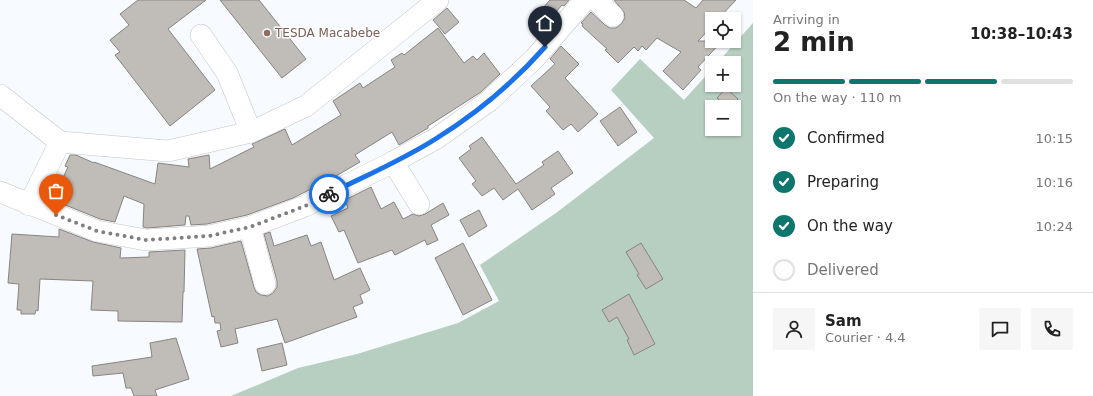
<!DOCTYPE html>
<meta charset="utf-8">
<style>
:root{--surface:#fff;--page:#f6f6f6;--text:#222;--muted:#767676;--line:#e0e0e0;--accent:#0f766e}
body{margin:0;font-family:"DejaVu Sans",sans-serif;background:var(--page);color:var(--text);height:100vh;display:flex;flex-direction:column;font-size:15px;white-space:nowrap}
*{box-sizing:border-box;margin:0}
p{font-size:13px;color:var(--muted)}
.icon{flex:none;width:22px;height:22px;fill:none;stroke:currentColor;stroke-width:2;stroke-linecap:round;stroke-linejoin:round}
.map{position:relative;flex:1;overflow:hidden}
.panel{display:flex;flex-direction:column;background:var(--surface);width:340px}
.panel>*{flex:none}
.buttons{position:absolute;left:705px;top:12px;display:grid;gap:8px}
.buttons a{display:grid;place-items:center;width:36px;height:36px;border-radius:0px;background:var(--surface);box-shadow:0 1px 3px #0004;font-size:20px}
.pin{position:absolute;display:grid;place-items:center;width:34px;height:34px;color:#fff;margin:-41px -17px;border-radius:50% 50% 50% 0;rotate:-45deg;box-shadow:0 0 4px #0007}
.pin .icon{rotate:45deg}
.courier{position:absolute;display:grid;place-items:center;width:40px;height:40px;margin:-20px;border:3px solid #1a73e8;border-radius:50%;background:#fff;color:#222;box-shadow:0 1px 5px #0007}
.head em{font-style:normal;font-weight:700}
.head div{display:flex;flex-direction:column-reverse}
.head{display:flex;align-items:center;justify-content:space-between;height:68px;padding:0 20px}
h1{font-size:26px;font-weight:700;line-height:30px}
.bar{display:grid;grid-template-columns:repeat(4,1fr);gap:6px 4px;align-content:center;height:48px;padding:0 20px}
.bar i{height:5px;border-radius:3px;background:var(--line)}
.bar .selected{background:var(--accent)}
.bar p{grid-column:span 4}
.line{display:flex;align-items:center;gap:10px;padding:0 20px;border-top:1px solid var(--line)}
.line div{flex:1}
.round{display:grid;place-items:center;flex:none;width:42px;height:42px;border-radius:0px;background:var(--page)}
ol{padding:0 20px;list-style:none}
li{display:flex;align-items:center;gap:12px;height:44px}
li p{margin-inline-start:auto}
li .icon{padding:4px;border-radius:50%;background:var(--accent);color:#fff;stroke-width:4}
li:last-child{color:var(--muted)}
li i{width:22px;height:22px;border:2px solid var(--line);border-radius:50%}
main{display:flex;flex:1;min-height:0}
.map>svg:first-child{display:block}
</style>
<main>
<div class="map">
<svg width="753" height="396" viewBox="0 0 753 396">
<rect width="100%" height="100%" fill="#f7fafe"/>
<path fill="#b6cfc0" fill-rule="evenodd" d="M753,23V396H231L298,368L357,354L458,323L499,301L480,265L556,213L654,138L611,90L640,59L684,100L712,69V85H734V63H717ZM712,107H734V129H712Z"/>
<g fill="#c0bdb9" stroke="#878481">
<polygon points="138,0 206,0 168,29 215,90 170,126 115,55 120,52 110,40 129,25 120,14"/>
<polygon points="220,0 259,0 306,59 282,78"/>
<polygon points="550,0 569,0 564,6 562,5 542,28 533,19"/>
<polygon points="614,0 684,0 696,8 703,0 736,0 718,19 712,19 712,26 698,41 722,41 698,67 701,70 683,90 663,71 681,52 657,38 646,50 642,46 638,51 634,47 618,63 605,50 607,49 582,26 583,24 581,23 591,12 605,25 610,28 616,28 621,24 625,18 624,12"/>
<polygon points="447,8 459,22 445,34 433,20"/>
<polygon points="438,28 464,63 473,56 477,60 484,53 500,74 481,92 428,126 428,128 399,145 392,132 355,155 360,162 331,179 293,198 247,215 207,224 191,225 189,216 186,216 185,225 147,228 143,227 144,204 124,196 115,222 100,219 53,200 68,167 65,166 70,155 76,155 94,163 94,162 155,184 158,163 189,167 188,159 209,155 210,169 254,147 252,144 285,129 292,145 341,115 333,101 360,83 363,88 395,67 391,60 402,53 404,55"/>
<polygon points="561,46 579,64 565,78 598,114 578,132 571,124 563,130 546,111 550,107 531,86 555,64 550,59"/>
<polygon points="726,88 738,99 730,107 727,107 717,98"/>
<polygon points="620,107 637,132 618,146 600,121"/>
<polygon points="482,137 516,184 544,165 542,162 558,151 573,173 551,188 555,194 532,210 518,189 503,200 494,188 482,196 472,184 476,181 459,158 471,149 469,146"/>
<polygon points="371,187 381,209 394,202 403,219 413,214 419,216 425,214 443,203 449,215 431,225 438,240 427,245 425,240 395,255 392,250 358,263 344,230 339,232 331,216 348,208 345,200"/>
<polygon points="479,210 487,226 469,237 460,220"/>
<polygon points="59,229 93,242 121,248 120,258 149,257 149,252 185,250 184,292 183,292 182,322 118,321 118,311 91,310 93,281 40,279 38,311 36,310 35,314 21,314 21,310 17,310 19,284 8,283 12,234 59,237"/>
<polygon points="270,232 274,246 307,235 311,246 321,242 334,280 360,268 370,290 360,295 363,303 353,307 357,317 285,343 277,319 235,329 238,343 221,347 217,331 221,330 220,323 215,323 214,316 212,317 197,249 211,248 241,241 254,287 256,292 261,295 268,296 273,293 277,287 277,281 264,234"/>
<polygon points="463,243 492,300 463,315 435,258"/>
<polygon points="641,243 663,279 646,289 637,275 639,274 626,252"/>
<polygon points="629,294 655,344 634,355 627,340 629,339 617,317 609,322 602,310"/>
<polygon points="176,338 189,379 155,390 157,396 134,396 131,388 126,388 123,373 93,376 92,366 152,357 150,343"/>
<polygon points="282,343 287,365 262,371 257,349"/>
</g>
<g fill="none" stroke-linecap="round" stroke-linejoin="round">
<g stroke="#c3c5c9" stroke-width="22">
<g id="minor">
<polyline points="596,0 613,16"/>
<polyline points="201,35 227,73 251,132"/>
<polyline points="0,95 60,142 168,151 251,132 306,106 438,0"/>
<polyline points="393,162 419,204"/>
<polyline points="0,192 97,231 146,240 209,236 250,227 305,206 393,162 437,138 489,101 534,59 585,0"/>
<polyline points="29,205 60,142"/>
<polyline points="250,227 265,284"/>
</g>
</g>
<use href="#minor" stroke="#fff" stroke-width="21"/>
</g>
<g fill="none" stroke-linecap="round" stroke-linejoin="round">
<polyline stroke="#7d7f82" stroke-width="4" stroke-dasharray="0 7.2" points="56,215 97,231 146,240 209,236 250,227 305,206 329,194"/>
<path stroke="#1a73e8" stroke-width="5" d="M329,194C365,176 403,160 437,138C477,113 514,82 545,47"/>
</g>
<circle fill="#8d6e63" stroke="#fff" stroke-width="1.5" cx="267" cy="33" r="4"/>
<g text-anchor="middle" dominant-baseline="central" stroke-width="3" stroke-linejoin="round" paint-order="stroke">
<g font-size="12" fill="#785e54" stroke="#fff" text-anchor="start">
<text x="275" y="33">TESDA Macabebe</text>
</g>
</g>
</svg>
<div class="buttons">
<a><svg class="icon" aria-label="locate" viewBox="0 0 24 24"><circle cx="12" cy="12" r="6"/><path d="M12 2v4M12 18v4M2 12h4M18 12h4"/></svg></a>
<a>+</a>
<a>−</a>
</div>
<div class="pin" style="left:56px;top:215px;background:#ea580c"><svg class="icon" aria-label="bag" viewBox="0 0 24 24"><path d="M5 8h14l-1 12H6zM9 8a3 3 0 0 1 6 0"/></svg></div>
<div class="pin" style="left:545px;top:47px;background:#1f2937"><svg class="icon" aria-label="home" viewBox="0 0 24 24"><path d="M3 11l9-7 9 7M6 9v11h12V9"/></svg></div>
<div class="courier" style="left:329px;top:194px"><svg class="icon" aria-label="bike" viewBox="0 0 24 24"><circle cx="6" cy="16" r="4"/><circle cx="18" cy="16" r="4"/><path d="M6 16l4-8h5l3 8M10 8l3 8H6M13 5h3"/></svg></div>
</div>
<section class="panel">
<div class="head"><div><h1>2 min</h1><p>Arriving in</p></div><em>10:38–10:43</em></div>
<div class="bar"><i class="selected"></i><i class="selected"></i><i class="selected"></i><i></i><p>On the way · 110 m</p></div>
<ol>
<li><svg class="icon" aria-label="check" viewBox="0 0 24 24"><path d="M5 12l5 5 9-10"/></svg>Confirmed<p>10:15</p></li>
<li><svg class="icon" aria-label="check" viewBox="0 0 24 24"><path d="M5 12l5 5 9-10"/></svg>Preparing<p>10:16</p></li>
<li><svg class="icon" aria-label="check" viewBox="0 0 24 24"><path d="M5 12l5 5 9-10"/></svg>On the way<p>10:24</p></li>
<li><i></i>Delivered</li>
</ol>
<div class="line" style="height:72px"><a class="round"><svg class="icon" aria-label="person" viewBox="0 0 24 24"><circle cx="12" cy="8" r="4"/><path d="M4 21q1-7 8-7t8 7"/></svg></a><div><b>Sam</b><p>Courier · 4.4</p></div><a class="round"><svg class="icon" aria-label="chat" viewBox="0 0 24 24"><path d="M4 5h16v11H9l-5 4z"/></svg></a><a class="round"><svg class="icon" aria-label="phone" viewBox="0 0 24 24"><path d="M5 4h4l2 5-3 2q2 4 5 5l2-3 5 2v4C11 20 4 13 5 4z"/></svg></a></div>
</section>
</main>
